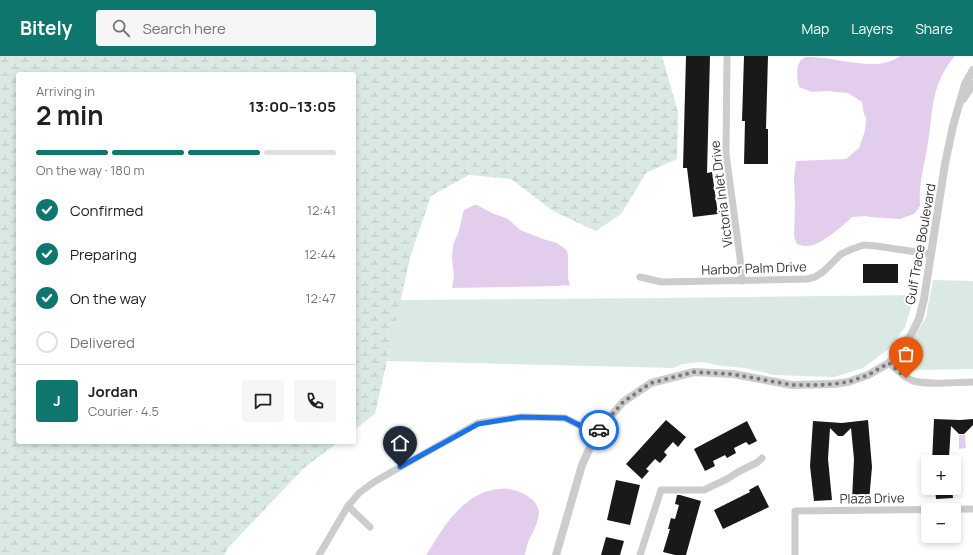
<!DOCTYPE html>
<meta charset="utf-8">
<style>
:root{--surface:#fff;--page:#f6f6f6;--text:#202124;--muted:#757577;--line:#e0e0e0;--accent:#0f766e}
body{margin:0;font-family:Manrope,sans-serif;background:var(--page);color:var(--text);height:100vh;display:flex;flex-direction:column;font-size:15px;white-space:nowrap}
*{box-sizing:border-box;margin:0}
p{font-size:13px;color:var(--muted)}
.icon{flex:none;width:22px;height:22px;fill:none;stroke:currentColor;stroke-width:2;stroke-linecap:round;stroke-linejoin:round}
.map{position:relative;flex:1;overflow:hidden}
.details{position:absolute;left:16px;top:16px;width:340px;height:372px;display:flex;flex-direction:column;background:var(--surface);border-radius:4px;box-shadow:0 2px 6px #0003}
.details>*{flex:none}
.tools{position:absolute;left:921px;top:399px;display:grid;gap:8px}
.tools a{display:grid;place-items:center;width:40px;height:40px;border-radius:4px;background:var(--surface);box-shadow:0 2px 6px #0003;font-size:20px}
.pin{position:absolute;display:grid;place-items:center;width:34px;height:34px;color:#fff;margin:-41px -17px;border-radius:50% 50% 50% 0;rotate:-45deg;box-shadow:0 0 4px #0007}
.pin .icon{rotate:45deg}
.courier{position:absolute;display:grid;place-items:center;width:40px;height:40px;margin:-20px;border:3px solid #1a73e8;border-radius:50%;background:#fff;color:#222;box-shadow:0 1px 5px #0007}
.summary em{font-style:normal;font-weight:700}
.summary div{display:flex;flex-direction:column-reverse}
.summary{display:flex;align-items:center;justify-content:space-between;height:68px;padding:0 20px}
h1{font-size:26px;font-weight:700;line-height:30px}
.bar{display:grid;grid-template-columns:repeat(4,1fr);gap:6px 4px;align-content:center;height:48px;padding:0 20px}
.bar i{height:5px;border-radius:3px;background:var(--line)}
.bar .selected{background:var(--accent)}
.bar p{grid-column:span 4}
.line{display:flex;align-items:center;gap:10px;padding:0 20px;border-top:1px solid var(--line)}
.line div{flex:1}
.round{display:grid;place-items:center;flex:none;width:42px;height:42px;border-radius:4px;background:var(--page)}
ol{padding:0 20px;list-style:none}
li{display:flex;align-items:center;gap:12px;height:44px}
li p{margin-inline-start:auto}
li .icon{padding:4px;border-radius:50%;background:var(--accent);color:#fff;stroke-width:4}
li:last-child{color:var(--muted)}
li i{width:22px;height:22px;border:2px solid var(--line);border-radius:50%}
header{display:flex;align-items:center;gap:24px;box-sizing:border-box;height:56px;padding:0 20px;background:var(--accent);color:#fff}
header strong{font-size:19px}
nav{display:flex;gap:22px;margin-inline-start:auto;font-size:14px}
.search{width:280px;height:36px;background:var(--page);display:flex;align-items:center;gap:10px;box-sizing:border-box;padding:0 14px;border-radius:4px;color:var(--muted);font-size:15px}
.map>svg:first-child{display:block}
</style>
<header>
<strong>Bitely</strong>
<div class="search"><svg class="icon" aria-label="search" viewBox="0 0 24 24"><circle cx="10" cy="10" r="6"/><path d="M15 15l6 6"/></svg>Search here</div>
<nav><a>Map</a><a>Layers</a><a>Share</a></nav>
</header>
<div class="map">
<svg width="973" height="499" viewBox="0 0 973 499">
<defs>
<pattern id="wetland-marsh" width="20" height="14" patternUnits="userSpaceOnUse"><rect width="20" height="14" fill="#dbe9e5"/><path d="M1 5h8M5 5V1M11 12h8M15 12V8" fill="none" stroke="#bcc8c5"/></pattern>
</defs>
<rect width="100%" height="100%" fill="#fff"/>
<g fill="#dbe9e5">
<polygon points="933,224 973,225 973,313 916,314 904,308 905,298 926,261"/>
<polygon points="915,239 905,271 890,292 863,312 834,321 774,319 745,312 723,310 702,306 682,308 674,312 387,305 400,244 661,242"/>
</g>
<polygon fill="url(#wetland-marsh)" points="0,0 662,0 678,56 677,103 646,117 621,158 596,175 553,155 511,123 469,119 431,140 411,198 375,358 354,374 354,18 18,18 18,386 338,386 304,412 229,491 224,499 0,499"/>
<g fill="#e2ceec">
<path d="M900,0H955C946,10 940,22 936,35C931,51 931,70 928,86C925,107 918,129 920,150L914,158L900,163L870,161L866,160L852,161C844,169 824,186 813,189C807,191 802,190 797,188L794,181L795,148L794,123L796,105L846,103L859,92L865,75L866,63L865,59H864L862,46L848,37L827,35L812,36L799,31C797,23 794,5 806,1C812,0 819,2 825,2C847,5 881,15 900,0Z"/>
<polygon points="474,149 477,149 492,157 508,163 520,174 543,183 557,187 564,192 567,195 568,200 568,222 570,229 568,230 566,229 557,230 452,232 454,220 452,202 453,189 459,175 463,157 464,154"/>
<polygon points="959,379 965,379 966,392 959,393"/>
<path d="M497,433C501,433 505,432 509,433C525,436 543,446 538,463C536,471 532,477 529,484C527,488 526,494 525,499H426C442,475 454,450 482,437C486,435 492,434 497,433Z"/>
</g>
<g fill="#191919">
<polygon points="686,0 710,0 707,117 712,116 718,158 693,161 687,112 683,112"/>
<polygon points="744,0 768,0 766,73 768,73 768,108 744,108 745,65 742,65"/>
<rect x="863" y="208" width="35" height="19"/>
<polygon points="934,363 960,364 973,363 973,369 964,378 959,378 951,370 949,401 950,406 932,406"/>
<polygon points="666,364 686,381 678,391 673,386 664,396 667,399 660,407 655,403 646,413 649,415 642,423 626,408"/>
<polygon points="868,364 872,411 869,445 852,444 854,403 851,372 843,380 838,380 830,372 828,403 832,444 814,445 810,410 813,365 842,367"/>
<polygon points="747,365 757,385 749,389 746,386 734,392 736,397 727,402 725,399 713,405 715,410 705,415 694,393"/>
<polygon points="616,424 640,429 630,469 607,464"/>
<polygon points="758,429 769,451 723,473 714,454 750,436 749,434"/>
<polygon points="935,432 952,432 953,442 936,443"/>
<polygon points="677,439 680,439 701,445 686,499 675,499 663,496 670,473 668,473 671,462 675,463 679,449 675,448"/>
<polygon points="606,481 624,485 620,499 601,499"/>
</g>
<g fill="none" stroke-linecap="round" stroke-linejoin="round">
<g stroke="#ccc" stroke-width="7">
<polyline points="727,0 726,98 740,202 742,225"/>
<polyline points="640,221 662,226 807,223 815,221 824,215 841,198 852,193 864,189 876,190 930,198"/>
<path d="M889,307C896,313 903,321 911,324C923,330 959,326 973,326"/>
<polyline points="348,450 370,471"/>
<polyline points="319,499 348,450 359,437 374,426 478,367 521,361 565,362 597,378"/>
<polyline points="640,499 661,434 704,434 727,423 738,416 758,406 762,402"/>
<polyline points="795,499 795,455 973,453"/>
</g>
<g stroke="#ccc" stroke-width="8">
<polyline points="963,43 973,28"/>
<polyline points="556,499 582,409 597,376 623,346 651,327 694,316 733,318 792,329 834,328 848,326 868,319 889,307 894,301 911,279 919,263 924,243 945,108 953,70 965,28 973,14"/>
</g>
</g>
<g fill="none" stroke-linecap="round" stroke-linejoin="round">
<polyline stroke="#7a7a7a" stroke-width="4" stroke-dasharray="0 7.2" points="599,374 623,346 651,327 694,316 732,318 792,329 817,329 834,328 848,326 868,319 889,307 906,322"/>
<polyline stroke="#1a73e8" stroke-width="5" points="400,411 478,368 521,361 565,362 597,378 599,374"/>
</g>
<g text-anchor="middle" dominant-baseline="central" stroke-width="4" stroke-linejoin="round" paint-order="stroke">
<g font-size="13" fill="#323232" stroke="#fff">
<text transform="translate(721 138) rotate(-97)">Victoria Inlet Drive</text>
<text transform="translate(920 188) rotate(-80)">Gulf Trace Boulevard</text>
<text transform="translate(754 212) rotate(-2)">Harbor Palm Drive</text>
<text transform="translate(872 442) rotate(-1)">Plaza Drive</text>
</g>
</g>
</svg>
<div class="tools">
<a>+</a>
<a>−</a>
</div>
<div class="pin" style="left:906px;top:322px;background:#ea580c"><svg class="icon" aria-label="bag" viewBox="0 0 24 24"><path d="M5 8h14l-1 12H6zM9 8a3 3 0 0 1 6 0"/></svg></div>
<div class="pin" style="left:400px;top:411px;background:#1f2937"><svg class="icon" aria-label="home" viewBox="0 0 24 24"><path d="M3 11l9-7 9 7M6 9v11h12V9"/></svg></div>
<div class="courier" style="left:599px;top:374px"><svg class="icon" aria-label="car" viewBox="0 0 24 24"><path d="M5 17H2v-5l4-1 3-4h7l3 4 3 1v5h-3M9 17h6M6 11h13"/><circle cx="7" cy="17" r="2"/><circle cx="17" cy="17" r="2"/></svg></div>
<section class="details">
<div class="summary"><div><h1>2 min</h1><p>Arriving in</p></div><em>13:00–13:05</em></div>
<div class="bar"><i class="selected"></i><i class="selected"></i><i class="selected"></i><i></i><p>On the way · 180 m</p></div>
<ol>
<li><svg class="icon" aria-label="check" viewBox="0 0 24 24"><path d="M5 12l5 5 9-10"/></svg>Confirmed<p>12:41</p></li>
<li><svg class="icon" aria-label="check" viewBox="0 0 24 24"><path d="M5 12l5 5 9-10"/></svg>Preparing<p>12:44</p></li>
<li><svg class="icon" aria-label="check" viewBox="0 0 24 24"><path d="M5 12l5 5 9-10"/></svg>On the way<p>12:47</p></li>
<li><i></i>Delivered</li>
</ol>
<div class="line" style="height:72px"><b class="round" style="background:var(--accent);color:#fff">J</b><div><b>Jordan</b><p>Courier · 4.5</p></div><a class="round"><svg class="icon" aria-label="chat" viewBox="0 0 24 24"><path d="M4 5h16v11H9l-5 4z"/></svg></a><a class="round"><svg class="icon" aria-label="phone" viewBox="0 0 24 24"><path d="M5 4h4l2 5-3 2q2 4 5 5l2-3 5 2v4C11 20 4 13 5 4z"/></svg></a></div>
</section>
</div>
